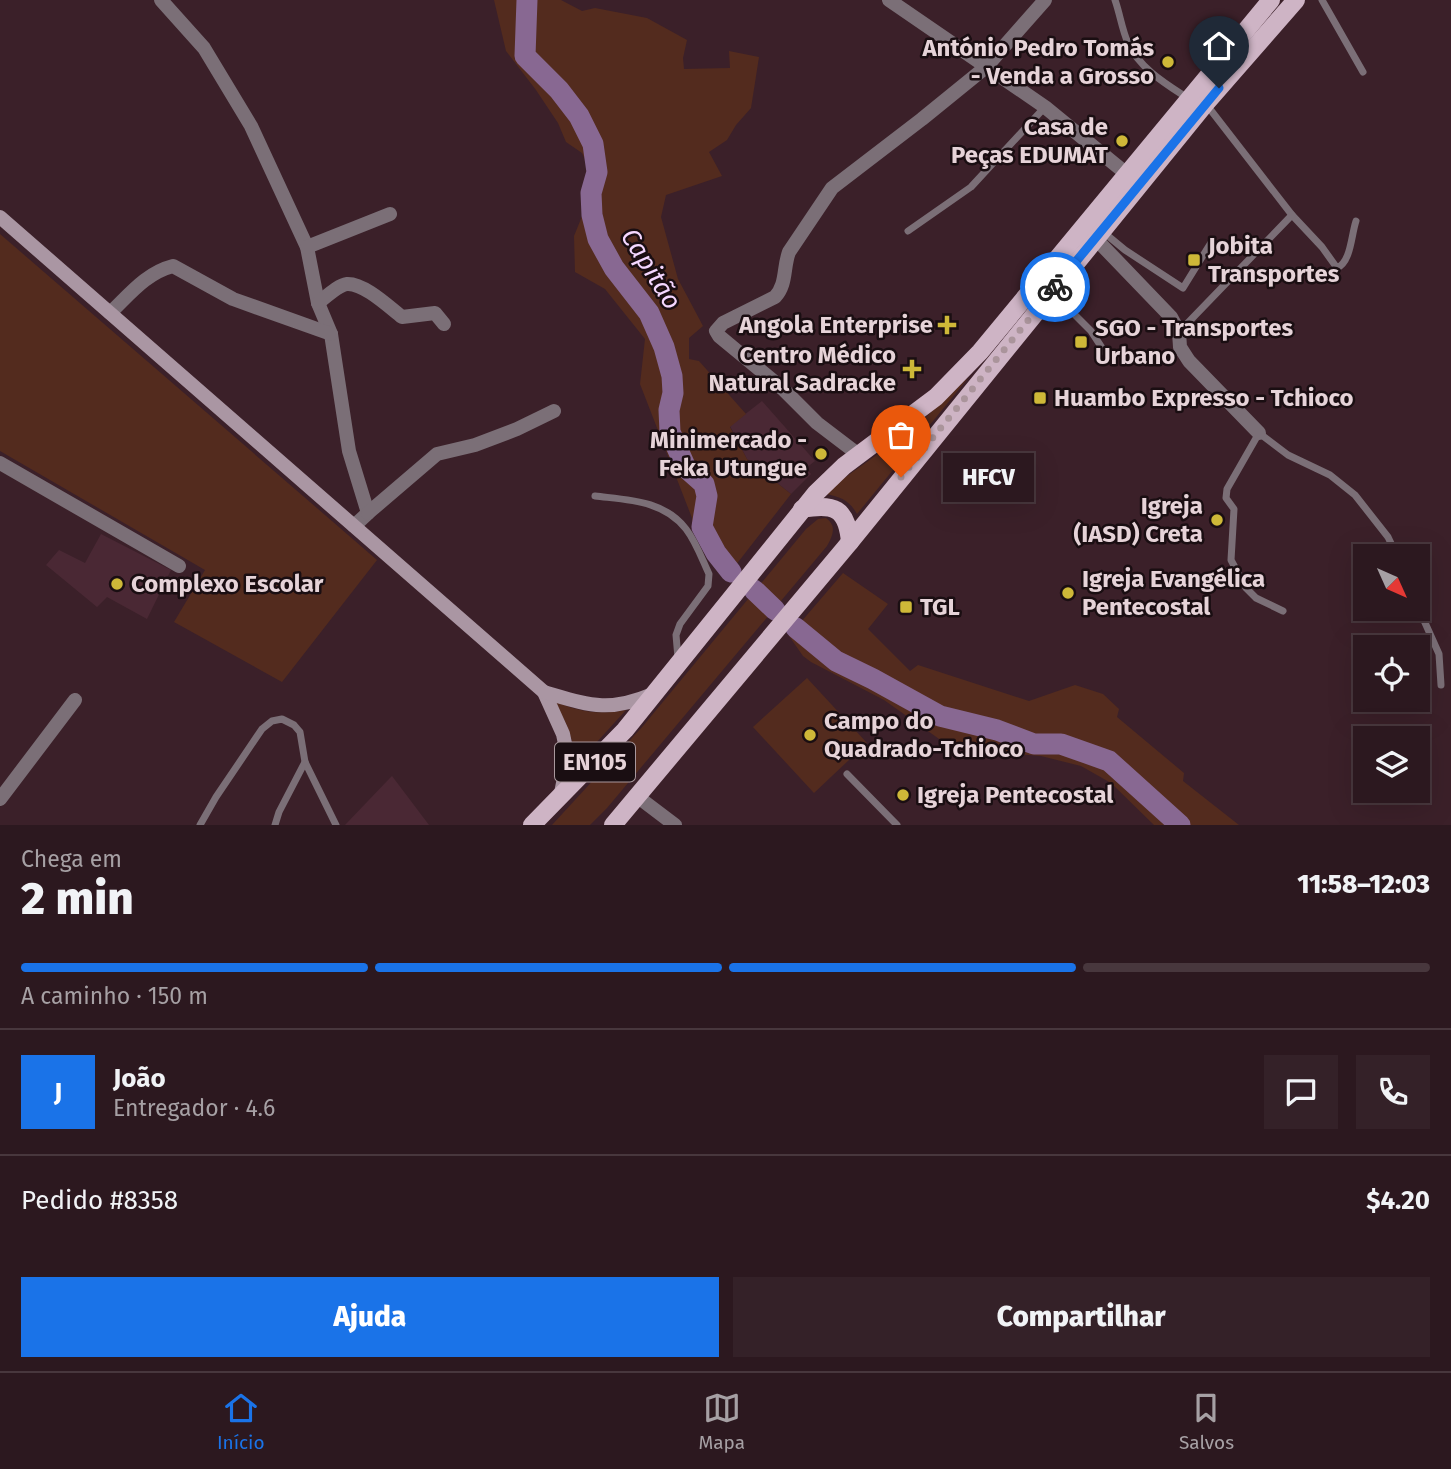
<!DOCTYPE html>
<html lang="pt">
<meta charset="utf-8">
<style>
:root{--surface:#2c181f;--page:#342128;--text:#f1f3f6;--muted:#a6a0a4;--line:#48373d;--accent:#1a73e8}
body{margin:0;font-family:"Fira Sans",sans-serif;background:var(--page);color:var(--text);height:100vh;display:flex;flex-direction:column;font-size:26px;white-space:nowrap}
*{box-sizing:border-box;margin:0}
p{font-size:23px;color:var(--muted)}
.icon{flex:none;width:38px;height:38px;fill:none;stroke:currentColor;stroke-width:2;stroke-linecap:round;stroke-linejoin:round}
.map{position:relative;height:825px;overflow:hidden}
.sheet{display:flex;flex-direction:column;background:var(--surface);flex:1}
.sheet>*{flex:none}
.needle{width:46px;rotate:135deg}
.fabs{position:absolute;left:1353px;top:544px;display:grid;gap:14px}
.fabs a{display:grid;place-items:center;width:77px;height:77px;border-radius:0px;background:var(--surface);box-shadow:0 7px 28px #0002,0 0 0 2px var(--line);font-size:35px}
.pin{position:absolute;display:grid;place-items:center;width:60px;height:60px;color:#fff;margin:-72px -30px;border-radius:50% 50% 50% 0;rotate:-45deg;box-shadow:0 0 7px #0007}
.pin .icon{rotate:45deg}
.courier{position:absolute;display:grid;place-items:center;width:70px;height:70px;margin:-35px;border:5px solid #1a73e8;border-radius:50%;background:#fff;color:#222;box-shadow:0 2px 9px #0007}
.bubble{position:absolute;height:49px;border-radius:0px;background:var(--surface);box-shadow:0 7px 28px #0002,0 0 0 2px var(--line);font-size:23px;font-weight:800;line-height:49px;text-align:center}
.headline em{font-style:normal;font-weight:800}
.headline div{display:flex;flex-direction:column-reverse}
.headline{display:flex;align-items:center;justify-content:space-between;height:119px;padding:0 21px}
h1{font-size:46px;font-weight:800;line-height:52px}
.bar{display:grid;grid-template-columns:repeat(4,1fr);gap:10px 7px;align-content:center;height:84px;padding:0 21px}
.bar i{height:9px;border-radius:5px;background:var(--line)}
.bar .current{background:var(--accent)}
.bar p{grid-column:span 4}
.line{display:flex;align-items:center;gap:18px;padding:0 21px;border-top:2px solid var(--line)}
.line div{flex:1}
.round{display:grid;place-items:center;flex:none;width:74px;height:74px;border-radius:0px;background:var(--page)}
.button{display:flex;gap:14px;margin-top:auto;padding:14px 21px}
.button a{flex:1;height:80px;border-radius:0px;background:var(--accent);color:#fff;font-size:28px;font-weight:800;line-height:80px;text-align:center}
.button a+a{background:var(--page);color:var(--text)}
.dock{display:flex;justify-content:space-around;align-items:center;height:98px;border-top:2px solid var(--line);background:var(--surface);font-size:19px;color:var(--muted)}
.dock a{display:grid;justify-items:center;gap:4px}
.dock .current{color:var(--accent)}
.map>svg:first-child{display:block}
</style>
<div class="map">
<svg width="1451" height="825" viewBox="0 0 1451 825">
<rect width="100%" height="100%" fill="#3b2029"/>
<g fill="#4a2834">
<polygon points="762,401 815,461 806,468 811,474 791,494 747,459 730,426"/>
<polygon points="101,534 171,570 147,619 107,597 97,607 46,565 59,550 85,563"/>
<polygon points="392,776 429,825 345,825 389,779"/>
</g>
<g fill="#532b1e">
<polygon points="494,0 561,0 582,11 595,8 647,18 687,40 683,58 684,69 730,68 729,51 759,57 751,108 736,125 727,140 709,152 722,176 666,195 661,217 678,279 703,326 689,338 689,359 699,361 746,414 730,427 747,459 791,494 725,579 692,526 692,518 640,384 645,339 605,289 575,272 574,236 585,209 591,172 582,153 566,142 558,123 536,90 506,51"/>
<polygon points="0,234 377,560 282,682 174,622 205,570 0,451"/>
<path d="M969,377L857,514C849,500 841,497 826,494L840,481L912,430Z"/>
<path d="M826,518C837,526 833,535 827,546L607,808L590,825H552L643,726L806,529L818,519Z"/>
<polygon points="843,573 888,604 868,629 910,671 918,665 1029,701 1075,685 1103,694 1119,709 1117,717 1184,773 1183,781 1239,825 1154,825 1111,783 1081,766 1041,756 992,752 942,741 884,700 811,662 803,656 789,636"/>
<polygon points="807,678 867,743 814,793 753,727"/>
<path d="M554,701C579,712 599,715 626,710L576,765C574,740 567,722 554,701Z"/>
</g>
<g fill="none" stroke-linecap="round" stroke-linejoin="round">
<g stroke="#886892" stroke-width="21">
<polyline points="527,0 525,56 559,90 579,116 593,144 597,172 591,193 592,215 598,239 614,268 649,313 664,347 672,376 673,393 669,410 670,432 686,468 704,484 707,496 702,527 716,553 731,572"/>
<polyline points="754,590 775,610"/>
<polyline points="796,628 836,661 873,679 940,716 997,730 1034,744 1061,744 1109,761 1180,825"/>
</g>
<g stroke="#7b6f77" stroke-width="7">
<path d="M1115,0C1120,14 1122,30 1128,43C1140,69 1166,84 1189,99"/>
<polyline points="1322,0 1363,72"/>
<path d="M1206,104L1292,215L1322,247L1337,268C1351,262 1351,236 1356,221"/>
<polyline points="908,231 971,187 1045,107"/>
<polyline points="1102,231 1125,250 1183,288 1212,241"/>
<polyline points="1052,292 1091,331 1106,354"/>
<polyline points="1179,332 1292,215"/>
<path d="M595,496C628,500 664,500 686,529C696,542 702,559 709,574L708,586L680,624L676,635L678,658"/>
<polyline points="1418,607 1439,654 1441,685"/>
<polyline points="1283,611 1256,598 1246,588 1231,560 1234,509 1226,498 1227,489 1259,433 1288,455 1330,475 1355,495 1388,537 1397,556"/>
<polyline points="847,774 897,825"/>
<polyline points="200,825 216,797 262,729 272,721 282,719 294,725 300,732 305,762 336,825"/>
<polyline points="275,825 279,812 305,762"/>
</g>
<g stroke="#7b6f77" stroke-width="14">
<polyline points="161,0 204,48 251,126 307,247 318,303 331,334 349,451 368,513 354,526"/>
<polyline points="889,0 1045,107 1128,175"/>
<polyline points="1095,238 1171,317 1179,332 1180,347 1189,361 1259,433"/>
<polyline points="307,247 390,214"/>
<path d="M318,303C326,297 338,285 347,284C364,283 389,307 402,317L435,313L444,324"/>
<path d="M110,313C130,294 146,273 173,266L233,299L331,334"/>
<path d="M859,455L817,423L783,389L719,336L716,331L723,323L775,297C787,284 783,268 789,252L832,188L922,119L986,67L1045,0"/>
<polyline points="0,463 179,566"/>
<polyline points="368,513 437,454 475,445 517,429 554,411"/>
<polyline points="638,797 675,825"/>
<polyline points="0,799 75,700"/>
</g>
<g stroke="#aa96a3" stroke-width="14">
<polyline points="0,217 544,692 563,734 568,758 560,798"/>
<path d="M544,692C589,705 608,713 653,694"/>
</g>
<g stroke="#ceb4c5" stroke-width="18">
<path d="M802,509C834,503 847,508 850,542"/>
<polyline points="532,825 625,730 816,493 844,466 936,397 980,352 1271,0"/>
<polyline points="613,825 850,542 1206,103 1296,0"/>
</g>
</g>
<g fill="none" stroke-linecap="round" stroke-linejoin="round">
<polyline stroke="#aa949b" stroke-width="7" stroke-dasharray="0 12.6" points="901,477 1055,287"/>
<polyline stroke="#1a73e8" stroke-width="9" points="1055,287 1219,88"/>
</g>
<g fill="#ceb838" stroke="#1a0e12" stroke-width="2.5">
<circle cx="1168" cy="62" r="7"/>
<circle cx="1122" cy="141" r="7"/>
<rect x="1187" y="253" width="14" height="14" rx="3.5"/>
<path d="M943.5 314.5h7v7h7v7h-7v7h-7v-7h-7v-7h7z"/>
<rect x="1074" y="335" width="14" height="14" rx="3.5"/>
<path d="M908.5 358.5h7v7h7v7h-7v7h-7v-7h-7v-7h7z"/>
<rect x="1033" y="391" width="14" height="14" rx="3.5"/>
<circle cx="821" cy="454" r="7"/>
<circle cx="1217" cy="520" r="7"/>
<circle cx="117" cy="584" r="7"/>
<circle cx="1068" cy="593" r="7"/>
<rect x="899" y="600" width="14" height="14" rx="3.5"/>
<circle cx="810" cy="735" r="7"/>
<circle cx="903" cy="795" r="7"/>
</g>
<g text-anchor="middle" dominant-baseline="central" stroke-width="5" stroke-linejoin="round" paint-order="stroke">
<rect fill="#1a0e12" stroke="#a9989d" stroke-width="2" x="555" y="742.5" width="80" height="39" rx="5"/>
<g font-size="23" font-weight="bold" fill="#e6d3d8">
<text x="595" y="762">EN105</text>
</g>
<g font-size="24" font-weight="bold" fill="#e6d3d8" stroke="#1a0e12" text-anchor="start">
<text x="1154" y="48" text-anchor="end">António Pedro Tomás<tspan x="1154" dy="28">- Venda a Grosso</tspan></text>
<text x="1108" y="127" text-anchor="end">Casa de<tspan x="1108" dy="28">Peças EDUMAT</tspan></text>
<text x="1208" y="246">Jobita<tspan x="1208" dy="28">Transportes</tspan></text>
<text x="933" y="325" text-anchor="end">Angola Enterprise</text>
<text x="1095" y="328">SGO - Transportes<tspan x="1095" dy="28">Urbano</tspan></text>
<text x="896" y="355" text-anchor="end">Centro Médico<tspan x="896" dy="28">Natural Sadracke</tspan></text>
<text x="1054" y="398">Huambo Expresso - Tchioco</text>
<text x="807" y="440" text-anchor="end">Minimercado -<tspan x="807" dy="28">Feka Utungue</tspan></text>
<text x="1203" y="506" text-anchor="end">Igreja<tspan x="1203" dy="28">(IASD) Creta</tspan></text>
<text x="1082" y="579">Igreja Evangélica<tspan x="1082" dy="28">Pentecostal</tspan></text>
<text x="131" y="584">Complexo Escolar</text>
<text x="920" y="607">TGL</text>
<text x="824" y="721">Campo do<tspan x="824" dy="28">Quadrado-Tchioco</tspan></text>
<text x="917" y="795">Igreja Pentecostal</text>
</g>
<g font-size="26" font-style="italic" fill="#f5d7ff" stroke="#1a0e12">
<text transform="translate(651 269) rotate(58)">Capitão</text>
</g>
</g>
</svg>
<div class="fabs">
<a><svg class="needle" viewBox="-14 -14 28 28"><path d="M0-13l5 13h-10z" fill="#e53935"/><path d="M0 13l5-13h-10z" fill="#a6a0a4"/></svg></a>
<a><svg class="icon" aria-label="locate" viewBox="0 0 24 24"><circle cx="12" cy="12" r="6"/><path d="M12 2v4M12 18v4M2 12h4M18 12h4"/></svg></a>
<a><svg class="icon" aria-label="layers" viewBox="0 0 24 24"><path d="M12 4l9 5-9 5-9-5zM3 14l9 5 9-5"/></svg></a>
</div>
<div class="pin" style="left:901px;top:477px;background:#ea580c"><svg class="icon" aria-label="bag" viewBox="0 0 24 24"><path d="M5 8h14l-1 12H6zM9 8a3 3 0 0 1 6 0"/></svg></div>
<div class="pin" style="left:1219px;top:88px;background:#1f2937"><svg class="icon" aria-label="home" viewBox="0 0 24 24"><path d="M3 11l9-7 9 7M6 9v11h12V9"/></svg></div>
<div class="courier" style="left:1055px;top:287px"><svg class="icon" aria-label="bike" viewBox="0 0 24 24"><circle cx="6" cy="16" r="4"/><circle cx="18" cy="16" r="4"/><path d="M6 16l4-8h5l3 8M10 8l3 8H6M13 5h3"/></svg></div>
<div class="bubble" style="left:943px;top:453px;width:91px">HFCV</div>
</div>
<section class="sheet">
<div class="headline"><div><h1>2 min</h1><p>Chega em</p></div><em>11:58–12:03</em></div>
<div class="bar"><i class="current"></i><i class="current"></i><i class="current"></i><i></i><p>A caminho · 150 m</p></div>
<div class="line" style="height:126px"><b class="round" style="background:var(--accent);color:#fff">J</b><div><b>João</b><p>Entregador · 4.6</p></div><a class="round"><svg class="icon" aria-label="chat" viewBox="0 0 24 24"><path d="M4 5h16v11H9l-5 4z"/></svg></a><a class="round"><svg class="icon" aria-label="phone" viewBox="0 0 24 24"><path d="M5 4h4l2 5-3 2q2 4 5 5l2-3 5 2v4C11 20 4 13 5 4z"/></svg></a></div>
<div class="line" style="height:91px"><div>Pedido #8358</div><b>$4.20</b></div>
<div class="button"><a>Ajuda</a><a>Compartilhar</a></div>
</section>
<nav class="dock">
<a class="current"><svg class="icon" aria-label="home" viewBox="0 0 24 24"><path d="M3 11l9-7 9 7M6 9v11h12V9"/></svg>Início</a>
<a><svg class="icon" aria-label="map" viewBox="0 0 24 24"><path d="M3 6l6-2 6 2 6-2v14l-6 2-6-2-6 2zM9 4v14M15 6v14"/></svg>Mapa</a>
<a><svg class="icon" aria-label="saved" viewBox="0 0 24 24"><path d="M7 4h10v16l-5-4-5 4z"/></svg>Salvos</a>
</nav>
